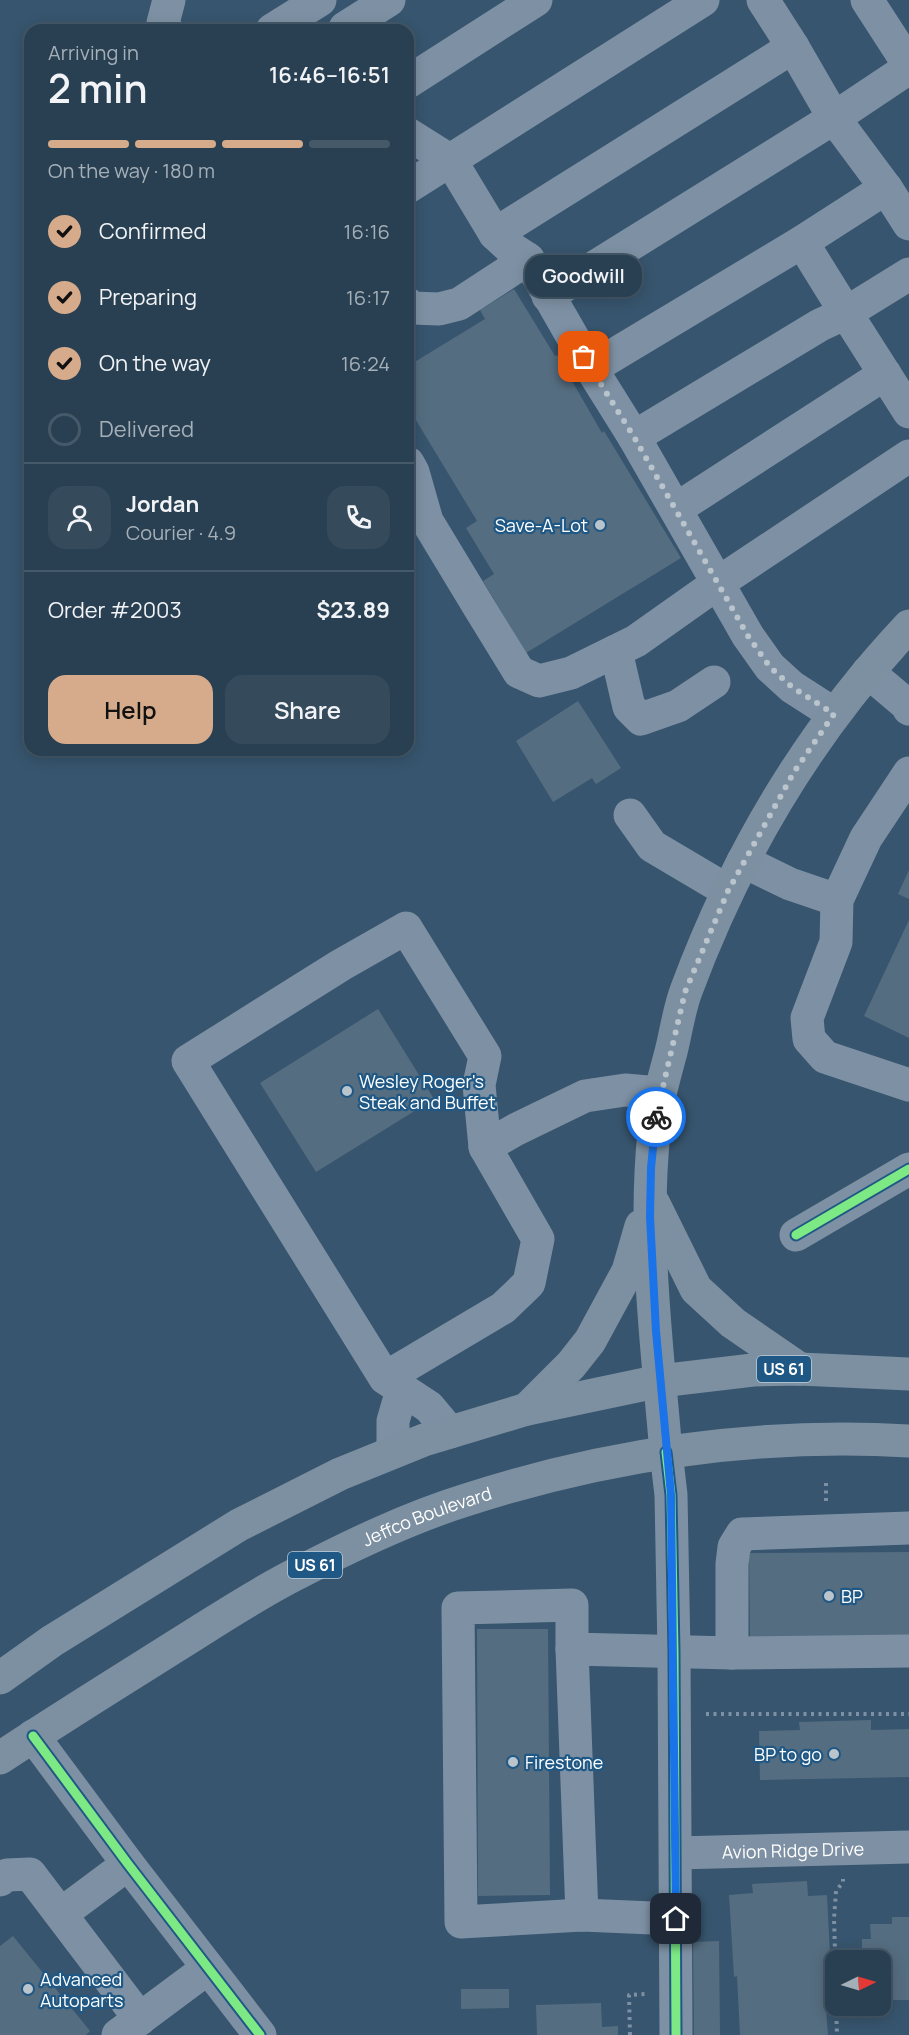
<!DOCTYPE html>
<meta charset="utf-8">
<style>
:root{--surface:#294052;--page:#354b5c;--text:#f1f3f6;--muted:#a5afb8;--line:#455969;--accent:#d6ab8b}
body{margin:0;font-family:Manrope,sans-serif;background:var(--page);color:var(--text);height:100vh;display:flex;flex-direction:column;font-size:22px;white-space:nowrap}
*{box-sizing:border-box;margin:0}
p{font-size:20px;color:var(--muted)}
.icon{flex:none;width:33px;height:33px;fill:none;stroke:currentColor;stroke-width:2;stroke-linecap:round;stroke-linejoin:round}
.map{position:relative;flex:1;overflow:hidden}
.details{position:absolute;left:24px;top:24px;width:390px;height:732px;display:flex;flex-direction:column;background:var(--surface);border-radius:18px;box-shadow:0 3px 15px #0003,0 0 0 2px var(--line)}
.details>*{flex:none}
.needle{width:39px;rotate:85deg}
.fabs{position:absolute;left:825px;top:1950px;display:grid;gap:12px}
.fabs a{display:grid;place-items:center;width:66px;height:66px;border-radius:12px;background:var(--surface);box-shadow:0 3px 15px #0003,0 0 0 2px var(--line);font-size:30px}
.pin{position:absolute;display:grid;place-items:center;width:51px;height:51px;color:#fff;margin:-26px;border-radius:12px;box-shadow:0 3px 9px #0006}
.courier{position:absolute;display:grid;place-items:center;width:60px;height:60px;margin:-30px;border:4px solid #1a73e8;border-radius:50%;background:#fff;color:#222;box-shadow:0 2px 8px #0007}
.bubble{position:absolute;height:42px;border-radius:18px;background:var(--surface);box-shadow:0 3px 15px #0003,0 0 0 2px var(--line);font-size:20px;font-weight:600;line-height:42px;text-align:center}
.overview em{font-style:normal;font-weight:600}
.overview div{display:flex;flex-direction:column-reverse}
.overview{display:flex;align-items:center;justify-content:space-between;height:102px;padding:0 24px}
h1{font-size:39px;font-weight:600;line-height:45px}
.bar{display:grid;grid-template-columns:repeat(4,1fr);gap:9px 6px;align-content:center;height:72px;padding:0 24px}
.bar i{height:8px;border-radius:4px;background:var(--line)}
.bar .active{background:var(--accent)}
.bar p{grid-column:span 4}
.line{display:flex;align-items:center;gap:15px;padding:0 24px;border-top:2px solid var(--line)}
.line div{flex:1}
.round{display:grid;place-items:center;flex:none;width:63px;height:63px;border-radius:18px;background:var(--page)}
ol{padding:0 24px;list-style:none}
li{display:flex;align-items:center;gap:18px;height:66px}
li p{margin-inline-start:auto}
li .icon{padding:6px;border-radius:50%;background:var(--accent);color:#111;stroke-width:4}
li:last-child{color:var(--muted)}
li i{width:33px;height:33px;border:3px solid var(--line);border-radius:50%}
.button{display:flex;gap:12px;margin-top:auto;padding:12px 24px}
.button a{flex:1;height:69px;border-radius:18px;background:var(--accent);color:#111;font-size:24px;font-weight:600;line-height:69px;text-align:center}
.button a+a{background:var(--page);color:var(--text)}
.map>svg:first-child{display:block}
</style>
<div class="map">
<svg width="909" height="2035" viewBox="0 0 909 2035">
<rect width="100%" height="100%" fill="#37556e"/>
<g fill="#556d80">
<polygon points="514,289 555,356 557,355 602,433 604,431 681,558 526,653 483,581 494,574 466,528 477,521 408,407 408,366 485,319 480,310"/>
<polygon points="578,701 621,768 596,784 592,778 553,802 516,741"/>
<polygon points="909,870 909,899 898,894"/>
<polygon points="909,920 909,1038 864,1016"/>
<polygon points="378,1009 434,1099 316,1172 260,1083"/>
<polygon points="909,1552 909,1639 750,1640 749,1553"/>
<polygon points="477,1629 548,1629 550,1895 478,1896"/>
<polygon points="871,1720 871,1730 909,1729 909,1777 760,1780 759,1731 800,1730 799,1722"/>
<polygon points="807,1881 808,1896 827,1895 832,1996 825,1996 828,2035 740,2035 737,1976 734,1977 729,1895 753,1893 752,1884"/>
<polygon points="892,1917 909,1917 909,2000 893,2000 892,1991 880,1991 880,1960 862,1960 862,1939 871,1939 870,1924 892,1924"/>
<polygon points="13,1936 90,2031 86,2035 0,2035 0,1946"/>
<polygon points="719,1941 720,2035 694,2035 693,1942"/>
<polygon points="461,1989 509,1989 509,2008 461,2009"/>
<polygon points="601,2003 602,2027 618,2026 618,2035 537,2035 536,2005"/>
</g>
<g fill="none" stroke-linecap="round" stroke-linejoin="round">
<g stroke="#7e91a4" stroke-width="4" stroke-dasharray="3 4.5" stroke-linecap="butt">
<polyline points="826,1483 826,1501"/>
<polyline points="706,1714 909,1714"/>
<polyline points="836,1984 834,1919 836,1891 843,1882 843,1879"/>
<polyline points="836,2006 837,2035"/>
<polyline points="630,2035 629,1995 645,1994"/>
</g>
<g stroke="#7e91a4" stroke-width="33">
<polyline points="763,0 793,47 834,118 909,68"/>
<polyline points="867,0 909,65"/>
<polyline points="345,28 389,0"/>
<polyline points="167,30 163,23 169,0"/>
<polyline points="272,30 320,0"/>
<polyline points="408,82 536,0"/>
<polyline points="408,134 451,161 495,234 508,246 528,259 584,357 634,437 748,636 770,667 792,687 834,714"/>
<polyline points="408,187 703,0"/>
<polyline points="495,234 793,47"/>
<polyline points="909,274 846,313 909,412"/>
<polyline points="548,296 834,118 886,188 909,224"/>
<polyline points="408,304 412,308 439,309 459,304 528,259"/>
<polyline points="592,368 802,242 886,188"/>
<polyline points="634,437 820,325 846,313 802,242"/>
<polyline points="408,463 413,472 427,521 479,607 519,672 539,681 571,673 636,641 718,583 909,456"/>
<polyline points="676,509 885,374"/>
<polyline points="616,651 629,707 641,719 678,706 714,682"/>
<polyline points="868,672 907,705 909,709"/>
<polyline points="909,773 866,838 837,900 836,942 807,1018 809,1039 825,1057 909,1085"/>
<polyline points="630,815 652,846 728,891"/>
<polyline points="743,861 790,884 837,900"/>
<polyline points="485,1147 515,1130 585,1096 625,1090 660,1093"/>
<polyline points="796,1235 909,1169"/>
<polyline points="385,1378 503,1308 529,1283 538,1239 485,1147 479,1085 485,1056 406,928 341,965 188,1061 385,1378 429,1407 450,1432"/>
<polyline points="393,1452 393,1421 402,1390"/>
<polyline points="666,1452 671,1495 674,1652 676,2035"/>
<polyline points="572,1649 582,1915"/>
<polyline points="732,1653 732,1564 734,1547 742,1534 909,1528"/>
<polyline points="33,1736 128,1864 260,2035"/>
<path id="s1" d="M676,1853L909,1847"/>
<polyline points="0,1880 7,1875 30,1874 140,2019"/>
<polyline points="61,1914 128,1864"/>
<polyline points="676,1919 582,1915 461,1922 458,1608 572,1605 572,1649 732,1653 909,1651"/>
<polyline points="118,2035 208,1968"/>
</g>
<g stroke="#7d90a1" stroke-width="33">
<polyline points="654,1204 696,1289 733,1323 800,1369"/>
<polyline points="527,1409 571,1365 590,1341 628,1271 641,1226"/>
<path d="M666,1452C657,1346 643,1238 654,1132C656,1105 664,1078 671,1052C676,1032 679,1010 686,991C736,856 810,731 909,626"/>
<polyline points="0,1678 52,1641 239,1525 340,1474 424,1440 527,1409 660,1381 753,1370 800,1369 909,1374"/>
<path id="s2" d="M0,1758C56,1721 114,1685 171,1649C213,1623 254,1595 298,1573C352,1545 408,1518 466,1500C608,1454 760,1432 909,1441"/>
</g>
<g stroke="#205885" stroke-width="13">
<g id="cycleway">
<polyline points="796,1235 909,1169"/>
<polyline points="666,1452 671,1495 674,1652 676,2035"/>
<polyline points="33,1736 128,1864 260,2035"/>
</g>
</g>
<use href="#cycleway" stroke="#7ce984" stroke-width="9"/>
</g>
<g fill="none" stroke-linecap="round" stroke-linejoin="round">
<polyline stroke="#b9c4cc" stroke-width="6" stroke-dasharray="0 10.8" points="584,357 634,437 748,636 770,667 792,687 834,714 794,772 728,891 685,992 656,1117"/>
<polyline stroke="#1a73e8" stroke-width="8" points="656,1117 651,1168 650,1217 656,1331 671,1495 676,1919"/>
</g>
<g fill="#b9c4cc" stroke="#205885" stroke-width="2">
<circle cx="600" cy="525" r="6"/>
<circle cx="347" cy="1091" r="6"/>
<circle cx="829" cy="1596" r="6"/>
<circle cx="834" cy="1754" r="6"/>
<circle cx="513" cy="1762" r="6"/>
<circle cx="28" cy="1989" r="6"/>
</g>
<g text-anchor="middle" dominant-baseline="central" stroke-width="4.5" stroke-linejoin="round" paint-order="stroke">
<g fill="#205885" stroke="#bccdda" stroke-width="1.5">
<rect x="757" y="1356" width="54" height="26" rx="4.5"/>
<rect x="288" y="1552" width="54" height="26" rx="4.5"/>
</g>
<g font-size="16" font-weight="bold" fill="#fff">
<text x="784" y="1369">US 61</text>
<text x="315" y="1565">US 61</text>
</g>
<g font-size="18" fill="#fff" stroke="#205885" text-anchor="start">
<text x="588" y="525" text-anchor="end">Save-A-Lot</text>
<text x="359" y="1081">Wesley Roger's<tspan x="359" dy="21">Steak and Buffet</tspan></text>
<text x="841" y="1596">BP</text>
<text x="822" y="1754" text-anchor="end">BP to go</text>
<text x="525" y="1762">Firestone</text>
<text x="40" y="1979">Advanced<tspan x="40" dy="21">Autoparts</tspan></text>
</g>
<g font-size="18" fill="#fff" stroke="#205885">
<text stroke="none"><textPath href="#s2" startOffset="492">Jeffco Boulevard</textPath></text>
<text stroke="none"><textPath href="#s1" startOffset="117">Avion Ridge Drive</textPath></text>
</g>
</g>
</svg>
<div class="fabs">
<a><svg class="needle" viewBox="-14 -14 28 28"><path d="M0-13l5 13h-10z" fill="#e53935"/><path d="M0 13l5-13h-10z" fill="#a5afb8"/></svg></a>
</div>
<div class="pin" style="left:584px;top:357px;background:#ea580c"><svg class="icon" aria-label="bag" viewBox="0 0 24 24"><path d="M5 8h14l-1 12H6zM9 8a3 3 0 0 1 6 0"/></svg></div>
<div class="pin" style="left:676px;top:1919px;background:#1f2937"><svg class="icon" aria-label="home" viewBox="0 0 24 24"><path d="M3 11l9-7 9 7M6 9v11h12V9"/></svg></div>
<div class="courier" style="left:656px;top:1117px"><svg class="icon" aria-label="bike" viewBox="0 0 24 24"><circle cx="6" cy="16" r="4"/><circle cx="18" cy="16" r="4"/><path d="M6 16l4-8h5l3 8M10 8l3 8H6M13 5h3"/></svg></div>
<div class="bubble" style="left:525px;top:255px;width:117px">Goodwill</div>
<section class="details">
<div class="overview"><div><h1>2 min</h1><p>Arriving in</p></div><em>16:46–16:51</em></div>
<div class="bar"><i class="active"></i><i class="active"></i><i class="active"></i><i></i><p>On the way · 180 m</p></div>
<ol>
<li><svg class="icon" aria-label="check" viewBox="0 0 24 24"><path d="M5 12l5 5 9-10"/></svg>Confirmed<p>16:16</p></li>
<li><svg class="icon" aria-label="check" viewBox="0 0 24 24"><path d="M5 12l5 5 9-10"/></svg>Preparing<p>16:17</p></li>
<li><svg class="icon" aria-label="check" viewBox="0 0 24 24"><path d="M5 12l5 5 9-10"/></svg>On the way<p>16:24</p></li>
<li><i></i>Delivered</li>
</ol>
<div class="line" style="height:108px"><a class="round"><svg class="icon" aria-label="person" viewBox="0 0 24 24"><circle cx="12" cy="8" r="4"/><path d="M4 21q1-7 8-7t8 7"/></svg></a><div><b>Jordan</b><p>Courier · 4.9</p></div><a class="round"><svg class="icon" aria-label="phone" viewBox="0 0 24 24"><path d="M5 4h4l2 5-3 2q2 4 5 5l2-3 5 2v4C11 20 4 13 5 4z"/></svg></a></div>
<div class="line" style="height:78px"><div>Order #2003</div><b>$23.89</b></div>
<div class="button"><a>Help</a><a>Share</a></div>
</section>
</div>
